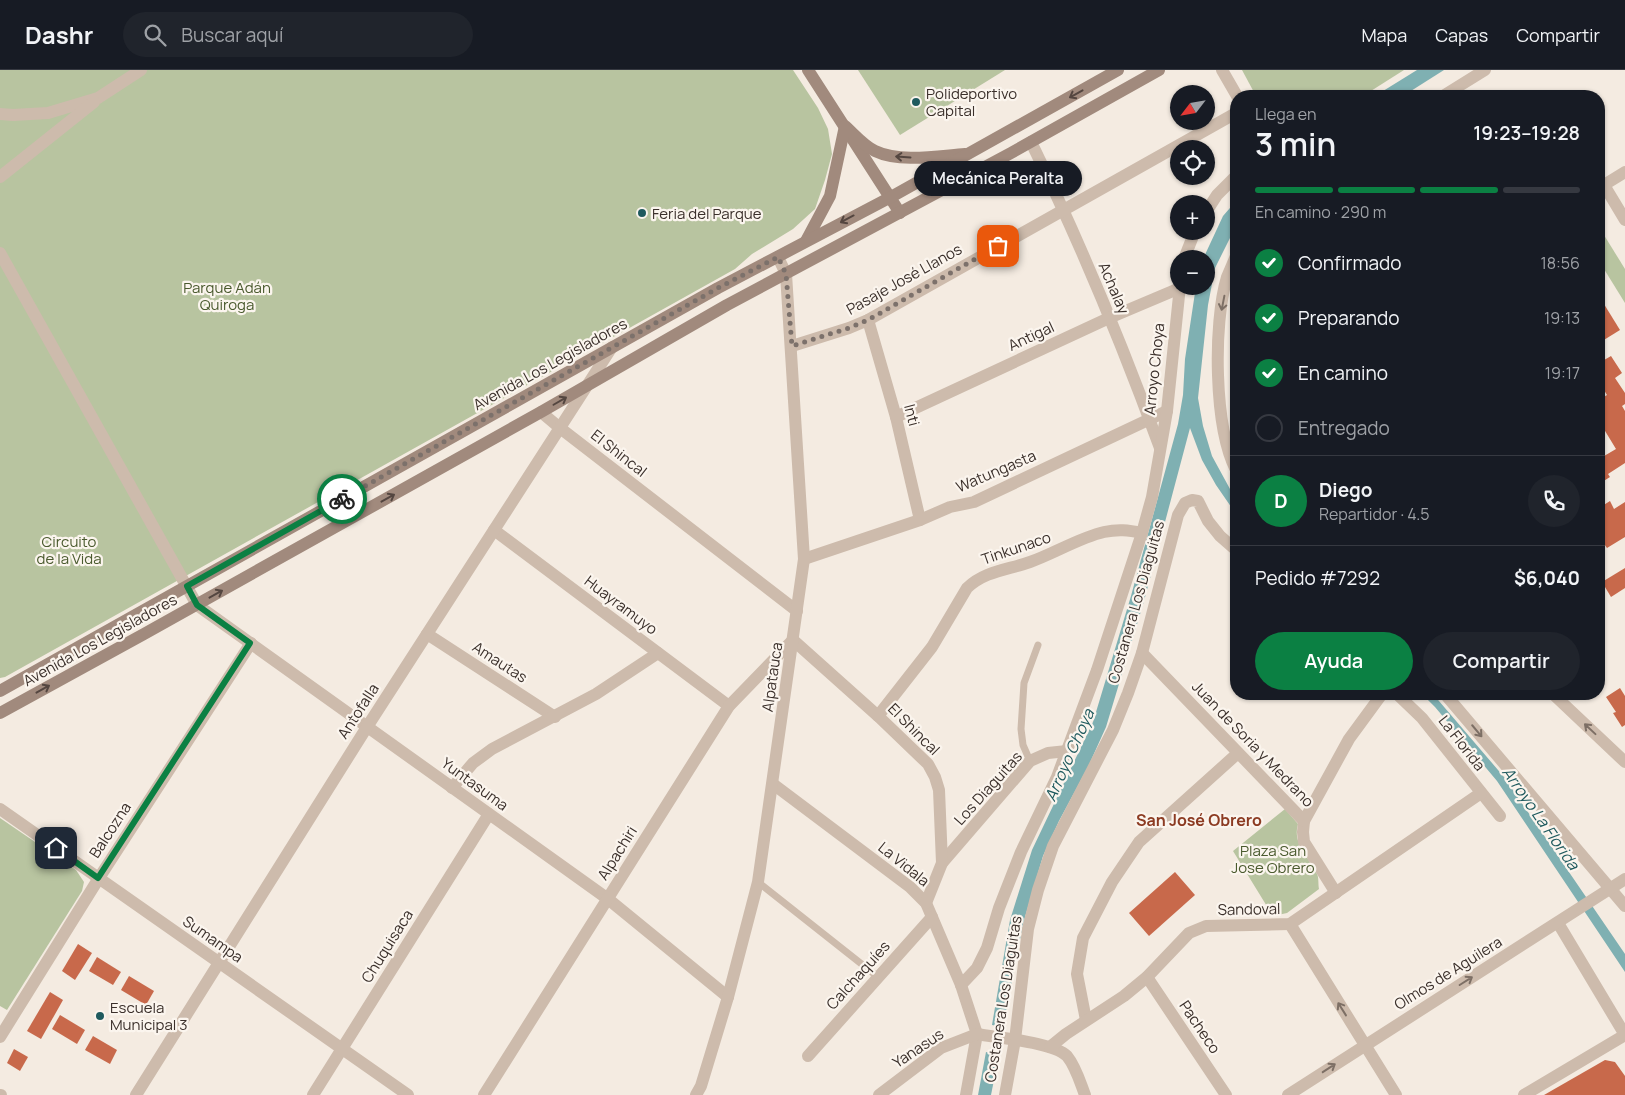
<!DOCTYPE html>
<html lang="es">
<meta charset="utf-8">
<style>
:root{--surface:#171b24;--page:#20242c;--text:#f1f3f6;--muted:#9ea1a6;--line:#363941;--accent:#0b8043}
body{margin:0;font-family:Manrope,sans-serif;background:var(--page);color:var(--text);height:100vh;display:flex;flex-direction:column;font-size:19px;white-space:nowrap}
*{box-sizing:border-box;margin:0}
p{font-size:16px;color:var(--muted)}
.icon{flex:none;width:28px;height:28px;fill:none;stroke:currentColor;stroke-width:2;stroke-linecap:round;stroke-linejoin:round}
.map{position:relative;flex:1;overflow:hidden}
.panel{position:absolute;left:1230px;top:20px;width:375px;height:610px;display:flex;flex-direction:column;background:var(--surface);border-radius:20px;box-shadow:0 1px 4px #0004}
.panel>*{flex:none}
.needle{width:32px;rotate:239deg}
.fabs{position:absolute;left:1170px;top:15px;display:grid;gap:10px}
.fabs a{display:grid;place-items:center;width:45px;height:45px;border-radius:50%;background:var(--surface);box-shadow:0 1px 4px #0004;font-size:25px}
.pin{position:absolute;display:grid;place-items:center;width:42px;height:42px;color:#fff;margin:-21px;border-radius:10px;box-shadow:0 2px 8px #0006}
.courier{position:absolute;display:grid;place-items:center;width:50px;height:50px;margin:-25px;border:4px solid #0b8043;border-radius:50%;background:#fff;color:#222;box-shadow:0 1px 6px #0007}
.bubble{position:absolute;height:35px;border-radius:18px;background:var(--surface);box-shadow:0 1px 4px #0004;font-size:16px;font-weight:600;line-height:35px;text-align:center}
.headline em{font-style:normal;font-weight:600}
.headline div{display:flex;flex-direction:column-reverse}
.headline{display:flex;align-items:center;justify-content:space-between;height:85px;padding:0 25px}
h1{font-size:32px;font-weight:600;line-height:38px}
.bar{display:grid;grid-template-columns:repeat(4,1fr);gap:8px 5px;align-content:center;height:60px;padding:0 25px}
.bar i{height:6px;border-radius:4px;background:var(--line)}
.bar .current{background:var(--accent)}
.bar p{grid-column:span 4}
.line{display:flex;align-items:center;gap:12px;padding:0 25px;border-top:1px solid var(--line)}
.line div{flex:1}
.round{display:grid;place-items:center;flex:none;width:52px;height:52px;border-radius:26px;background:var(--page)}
ol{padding:0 25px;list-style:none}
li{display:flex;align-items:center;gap:15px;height:55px}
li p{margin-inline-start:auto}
li .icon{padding:5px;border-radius:50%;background:var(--accent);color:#fff;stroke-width:4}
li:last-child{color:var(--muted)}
li i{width:28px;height:28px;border:2px solid var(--line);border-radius:50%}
.primary-button{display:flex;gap:10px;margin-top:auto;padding:10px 25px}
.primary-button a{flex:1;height:58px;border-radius:30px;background:var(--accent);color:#fff;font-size:20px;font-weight:600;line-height:58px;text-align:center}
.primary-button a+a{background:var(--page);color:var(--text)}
header{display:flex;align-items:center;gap:30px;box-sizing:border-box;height:70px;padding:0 25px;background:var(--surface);border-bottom:1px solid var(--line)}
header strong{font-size:24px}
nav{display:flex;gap:28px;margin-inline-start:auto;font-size:18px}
.search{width:350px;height:45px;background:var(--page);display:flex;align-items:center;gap:12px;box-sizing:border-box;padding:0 18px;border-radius:28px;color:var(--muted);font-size:19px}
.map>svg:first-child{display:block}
</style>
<header>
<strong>Dashr</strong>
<div class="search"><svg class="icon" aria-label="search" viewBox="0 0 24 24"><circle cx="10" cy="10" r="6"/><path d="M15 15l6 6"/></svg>Buscar aquí</div>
<nav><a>Mapa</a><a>Capas</a><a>Compartir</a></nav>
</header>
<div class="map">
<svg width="1625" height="1025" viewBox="0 0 1625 1025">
<rect width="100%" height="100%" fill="#f4ebe1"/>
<g fill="#b8c4a0">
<polygon points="0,0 793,0 818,38 828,59 832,84 825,110 815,139 793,159 752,184 735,199 5,607 0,608"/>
<polygon points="858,0 1005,0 900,65"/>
<polygon points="1242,0 1404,0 1363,26 1256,26"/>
<polygon points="1599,157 1625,199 1625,233 1599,191"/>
<path d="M1285,739L1298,754C1292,774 1309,787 1317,804C1319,808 1318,814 1319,819L1287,843L1273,846L1233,781Z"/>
<polygon points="0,748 76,800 84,812 82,821 7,940 0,936"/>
</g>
<g fill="#7fb0b2">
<polygon points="1417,0 1444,0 1403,26 1375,26"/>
<polygon points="1236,131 1236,156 1215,198 1208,235 1198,328 1203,356 1212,386 1236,430 1236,444 1216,415 1202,390 1190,358 1144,531 1106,657 1088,697 1059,751 1043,786 1023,854 1003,957 992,955 1010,850 1032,780 1093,652 1131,526 1178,354 1183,325 1185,289 1196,216 1206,216 1206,189 1203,189 1223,146"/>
<polygon points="1422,624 1433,624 1504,707 1625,884 1625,902 1497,711 1435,637"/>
<polygon points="986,982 999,985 991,1025 978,1025"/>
</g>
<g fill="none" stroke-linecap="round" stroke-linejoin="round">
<polyline stroke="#7fb0b2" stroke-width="4.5" points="991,989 998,953"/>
</g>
<g fill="#c8694b">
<polygon points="1599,226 1620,260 1599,273"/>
<polygon points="1611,286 1622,303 1615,308 1625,323 1625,334 1622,336 1625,341 1625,393 1608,404 1610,407 1599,414 1599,389 1616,379 1599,351 1599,330 1607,325 1599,312 1599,293"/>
<polygon points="1610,431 1614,439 1625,432 1625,467 1607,478 1602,471 1599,473 1599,438"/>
<polygon points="1625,498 1625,518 1611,527 1602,512"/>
<polygon points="1620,618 1625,626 1625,655 1622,657 1613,643 1616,642 1606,627"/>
<polygon points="1175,802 1195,825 1149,866 1129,843"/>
<polygon points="78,874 92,883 75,910 62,901"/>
<polygon points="97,887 121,902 113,915 89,901"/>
<polygon points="129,906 154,921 146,935 121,920"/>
<polygon points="50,922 63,930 41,969 27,961"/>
<polygon points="60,945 85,960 77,974 52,959"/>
<polygon points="93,966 117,980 110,994 85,980"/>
<polygon points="14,979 28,987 20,1001 7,993"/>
<polygon points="1605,990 1615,992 1625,1006 1625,1025 1544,1025"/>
</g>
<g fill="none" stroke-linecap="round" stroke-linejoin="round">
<g stroke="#cdbbac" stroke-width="7">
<polyline points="1030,691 1023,675 1021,659 1024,613 1038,575"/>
<polyline points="758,812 878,907"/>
</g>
<g stroke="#cdbbac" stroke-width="12">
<polyline points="1222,0 1237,26"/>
<polyline points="1443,26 1485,0"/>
<polyline points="0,44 13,45 48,43 98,28 141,0"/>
<path d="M1031,72C1080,172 1122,274 1160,378"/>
<polyline points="0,107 94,32"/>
<polyline points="1604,115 1625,150"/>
<polyline points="1599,118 1625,102"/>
<polyline points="1206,142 1217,125 1236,106"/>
<polyline points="0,183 197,535 608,829 728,927"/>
<path d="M1236,186C1233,193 1230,200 1227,207C1213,254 1214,357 1236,400"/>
<polyline points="1184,189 1195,161"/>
<polyline points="868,250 896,347 920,450"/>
<polyline points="792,276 849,258 868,250 1236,43"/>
<polyline points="541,342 560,358 797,541"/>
<polyline points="896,347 1109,248 1180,218"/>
<polyline points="494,460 729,636"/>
<polyline points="804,489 920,450 950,437 974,432 1167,341"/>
<polyline points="427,564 555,647"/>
<polyline points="1142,583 1304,751 1303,762 1304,772 1336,823"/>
<polyline points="1397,624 1422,648 1500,746"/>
<polyline points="1445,624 1625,836"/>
<polyline points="1553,624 1625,692"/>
<path d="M878,646L932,577L967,518C985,501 1007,500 1030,492C1053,484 1081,467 1104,462C1118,459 1128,460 1142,463"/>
<polyline points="773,714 910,817 926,833 932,847 961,915 977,964 966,1025"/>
<polyline points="452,718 473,693 492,679 596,624 658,583"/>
<polyline points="0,739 408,1025"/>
<polyline points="1304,751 1349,669 1382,624"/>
<polyline points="942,793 1030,691 1048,683 1067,681"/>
<polyline points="1558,853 1625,965"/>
<polyline points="1290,854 1396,1025"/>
<polyline points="1147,907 1226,1025"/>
<polyline points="961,915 977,898 987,878 999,838 1021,782 1057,707 1097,600 1142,463 1152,427 1167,341 1180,216"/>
<polyline points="1086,950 1077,904 1083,868 1112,812 1139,772 1238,683"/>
<path d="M977,964C997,968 1053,972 1067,986C1076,997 1080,1012 1085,1025"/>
<polyline points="0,967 99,808 251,573"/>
<polyline points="1050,977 1066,964 1124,926 1147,907 1189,863 1206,856 1290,854 1481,723"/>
<polyline points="808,986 932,847"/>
<polyline points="0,1025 1,1025"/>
<polyline points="136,1025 367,657 612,277"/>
<polyline points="313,1025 489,744"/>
<polyline points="484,1025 729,636 793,570 878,646 928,694 935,707 939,720 942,793 926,833"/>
<polyline points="696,1025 701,1016 728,927 758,812 804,489 786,204 778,187"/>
<polyline points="879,1025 941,978 977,964"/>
<polyline points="1005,1025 1015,970 1028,859 1038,820 1053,776 1113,660 1128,623 1142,583 1178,445 1185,433 1192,430 1198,431 1208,451 1220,466 1236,480"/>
<polyline points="1288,1025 1625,809"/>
<polyline points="1524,1025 1625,965"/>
</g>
<g stroke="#a18a7d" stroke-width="12">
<polyline points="808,0 900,143"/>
<path d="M806,171L830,126L845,56C854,64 864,76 875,81C900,93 938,86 965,84"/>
<polyline points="0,621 718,218 891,127 1118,0"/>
<polyline points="0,643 144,564 541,342 727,235 1011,83 1159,0"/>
</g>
</g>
<defs><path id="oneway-shaft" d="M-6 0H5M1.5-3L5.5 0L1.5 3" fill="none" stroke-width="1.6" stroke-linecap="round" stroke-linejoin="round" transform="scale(1.25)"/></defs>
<g stroke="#544640">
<use href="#oneway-shaft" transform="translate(1076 24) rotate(151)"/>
<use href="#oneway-shaft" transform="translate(903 87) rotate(-176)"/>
<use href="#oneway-shaft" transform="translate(847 149) rotate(152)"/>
<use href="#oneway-shaft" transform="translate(560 331) rotate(-30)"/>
<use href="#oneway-shaft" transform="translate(388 428) rotate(-29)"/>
<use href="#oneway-shaft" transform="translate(216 524) rotate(-29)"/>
<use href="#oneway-shaft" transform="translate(43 619) rotate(-29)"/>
</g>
<g stroke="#7d6f65">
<use href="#oneway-shaft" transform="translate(1223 233) rotate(101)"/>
<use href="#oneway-shaft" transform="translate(1590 659) rotate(-137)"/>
<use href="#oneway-shaft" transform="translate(1477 661) rotate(50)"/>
<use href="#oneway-shaft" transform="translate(1466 911) rotate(-32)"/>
<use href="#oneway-shaft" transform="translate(1342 939) rotate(-122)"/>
<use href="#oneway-shaft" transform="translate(1329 998) rotate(-33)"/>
</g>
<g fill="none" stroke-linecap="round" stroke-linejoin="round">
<polyline stroke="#7c716b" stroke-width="5" stroke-dasharray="0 9" points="342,429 718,218 778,187 786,204 792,276 849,258 868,250 998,176"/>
<polyline stroke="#0b8043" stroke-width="6" points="56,778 98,808 250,573 197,535 187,516 342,429"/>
</g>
<g fill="#1f5a5e" stroke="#fbf5ee" stroke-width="2">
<circle cx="916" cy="32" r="5"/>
<circle cx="642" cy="143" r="5"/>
<circle cx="100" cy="946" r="5"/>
</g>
<g text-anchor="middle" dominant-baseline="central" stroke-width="4.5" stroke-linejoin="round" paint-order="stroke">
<g font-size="15" fill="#3b302b" stroke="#fbf5ee" text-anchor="start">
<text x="926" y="23">Polideportivo<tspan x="926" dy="17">Capital</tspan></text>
<text x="652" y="143">Feria del Parque</text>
<text x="110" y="937">Escuela<tspan x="110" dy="17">Municipal 3</tspan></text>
</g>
<g font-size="15" fill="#3b302b" stroke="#fbf5ee">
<text transform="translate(904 209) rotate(-29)">Pasaje José Llanos</text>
<text transform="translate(1114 218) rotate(67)">Achalay</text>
<text transform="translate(1031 266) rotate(-25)">Antigal</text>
<text transform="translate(550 294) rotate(-29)">Avenida Los Legisladores</text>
<text transform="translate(1154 299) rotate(-84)">Arroyo Choya</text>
<text transform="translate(912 345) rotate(76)">Inti</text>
<text transform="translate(619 383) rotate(38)">El Shincal</text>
<text transform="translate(996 401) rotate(-23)">Watungasta</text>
<text transform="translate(1016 478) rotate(-19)">Tinkunaco</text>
<text transform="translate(1136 532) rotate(-74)">Costanera Los Diaguitas</text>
<text transform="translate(621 535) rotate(37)">Huayramuyo</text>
<text transform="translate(100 570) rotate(-29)">Avenida Los Legisladores</text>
<text transform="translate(500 592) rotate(33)">Amautas</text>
<text transform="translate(772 607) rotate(-82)">Alpatauca</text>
<text transform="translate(358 641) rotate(-57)">Antofalla</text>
<text transform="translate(914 659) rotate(45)">El Shincal</text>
<text transform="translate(1462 673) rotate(52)">La Florida</text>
<text transform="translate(1253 674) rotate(46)">Juan de Soria y Medrano</text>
<text transform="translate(475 714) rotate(36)">Yuntasuma</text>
<text transform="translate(988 718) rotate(-48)">Los Diaguitas</text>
<text transform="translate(110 760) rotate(-57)">Balcozna</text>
<text transform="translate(617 783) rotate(-58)">Alpachiri</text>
<text transform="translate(904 794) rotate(39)">La Vidala</text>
<text transform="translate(1249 839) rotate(-1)">Sandoval</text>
<text transform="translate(213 869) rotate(35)">Sumampa</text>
<text transform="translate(387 876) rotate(-58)">Chuquisaca</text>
<text transform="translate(1448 903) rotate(-32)">Olmos de Aguilera</text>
<text transform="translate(858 905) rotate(-48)">Calchaquíes</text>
<text transform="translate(1003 929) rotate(-81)">Costanera Los Diaguitas</text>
<text transform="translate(1200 957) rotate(56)">Pacheco</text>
<text transform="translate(918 978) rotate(-34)">Yanasus</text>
</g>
<g font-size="15" fill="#4a5a2e" stroke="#fbf5ee">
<text x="227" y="217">Parque Adán<tspan x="227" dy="17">Quiroga</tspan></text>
<text x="69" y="471">Circuito<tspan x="69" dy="17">de la Vida</tspan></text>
<text x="1273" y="780">Plaza San<tspan x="1273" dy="17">Jose Obrero</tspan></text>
</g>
<g font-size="16" font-style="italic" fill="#1f5a5e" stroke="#fbf5ee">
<text transform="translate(1069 685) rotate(-66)">Arroyo Choya</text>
<text transform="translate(1541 748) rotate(55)">Arroyo La Florida</text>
</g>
<g font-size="16" font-weight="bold" fill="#8c3b22" stroke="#fbf5ee">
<text x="1199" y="750">San José Obrero</text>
</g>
</g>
</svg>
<div class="fabs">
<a><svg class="needle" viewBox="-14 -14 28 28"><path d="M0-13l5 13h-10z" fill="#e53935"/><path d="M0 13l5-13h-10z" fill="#9ea1a6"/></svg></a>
<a><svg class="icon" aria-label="locate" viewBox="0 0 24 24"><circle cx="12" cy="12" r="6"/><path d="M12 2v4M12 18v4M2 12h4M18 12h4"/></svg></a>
<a>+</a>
<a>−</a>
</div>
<div class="pin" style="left:998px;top:176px;background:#ea580c"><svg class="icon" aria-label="bag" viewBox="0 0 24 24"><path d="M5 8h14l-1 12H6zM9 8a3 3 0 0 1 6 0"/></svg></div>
<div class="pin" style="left:56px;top:778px;background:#1f2937"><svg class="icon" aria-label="home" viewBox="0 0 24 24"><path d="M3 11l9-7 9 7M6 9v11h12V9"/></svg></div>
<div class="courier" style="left:342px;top:429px"><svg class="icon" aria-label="bike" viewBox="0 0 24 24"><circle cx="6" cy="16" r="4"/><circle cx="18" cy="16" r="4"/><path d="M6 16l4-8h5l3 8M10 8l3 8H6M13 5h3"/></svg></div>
<div class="bubble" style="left:914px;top:91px;width:168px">Mecánica Peralta</div>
<section class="panel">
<div class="headline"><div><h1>3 min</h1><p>Llega en</p></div><em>19:23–19:28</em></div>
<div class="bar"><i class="current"></i><i class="current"></i><i class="current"></i><i></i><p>En camino · 290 m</p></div>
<ol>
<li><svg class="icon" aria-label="check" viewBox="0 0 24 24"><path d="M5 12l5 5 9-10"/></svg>Confirmado<p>18:56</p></li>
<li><svg class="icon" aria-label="check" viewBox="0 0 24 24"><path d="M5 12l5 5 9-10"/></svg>Preparando<p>19:13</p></li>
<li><svg class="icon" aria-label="check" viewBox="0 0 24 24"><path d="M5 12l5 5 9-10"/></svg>En camino<p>19:17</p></li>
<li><i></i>Entregado</li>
</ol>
<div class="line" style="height:90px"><b class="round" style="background:var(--accent);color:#fff">D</b><div><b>Diego</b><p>Repartidor · 4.5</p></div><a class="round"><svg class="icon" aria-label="phone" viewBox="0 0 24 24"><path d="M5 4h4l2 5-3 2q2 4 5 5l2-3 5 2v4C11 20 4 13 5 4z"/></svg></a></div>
<div class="line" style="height:65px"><div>Pedido #7292</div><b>$6,040</b></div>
<div class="primary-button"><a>Ayuda</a><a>Compartir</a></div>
</section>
</div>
